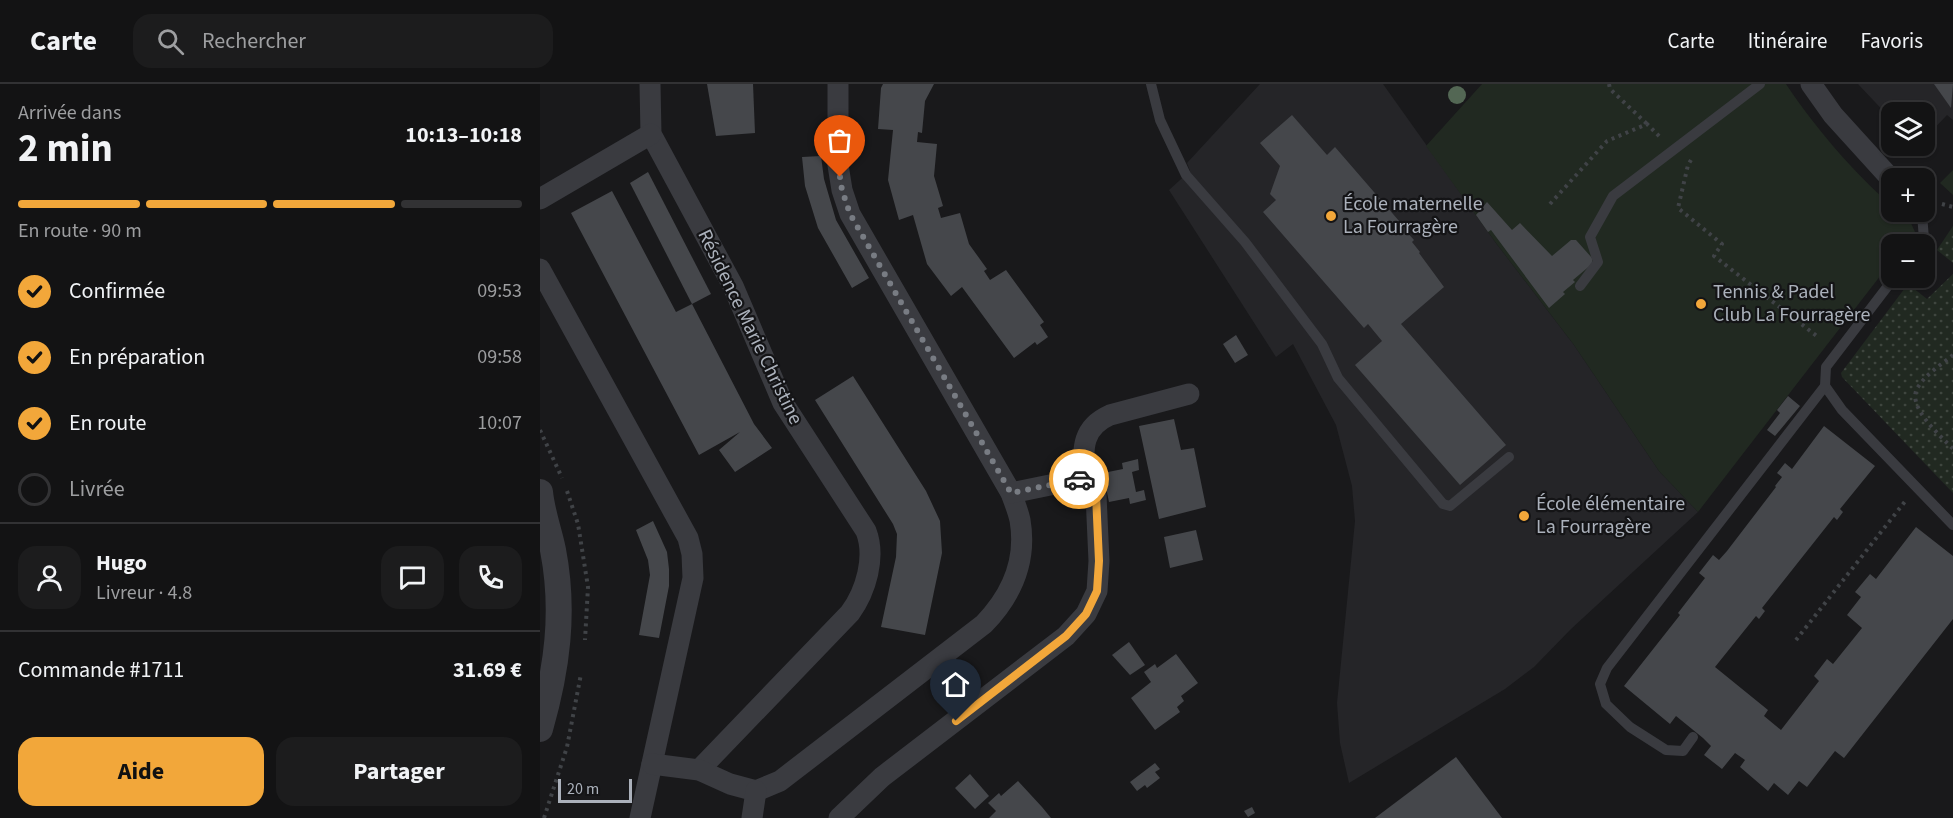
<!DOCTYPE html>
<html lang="fr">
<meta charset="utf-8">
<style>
:root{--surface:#131314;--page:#1c1c1d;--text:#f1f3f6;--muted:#9d9ea0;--line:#323234;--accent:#f2a73a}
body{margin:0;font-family:"Source Sans 3",sans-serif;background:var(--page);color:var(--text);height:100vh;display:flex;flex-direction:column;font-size:22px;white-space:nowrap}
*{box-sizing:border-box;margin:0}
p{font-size:20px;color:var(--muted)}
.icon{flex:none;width:33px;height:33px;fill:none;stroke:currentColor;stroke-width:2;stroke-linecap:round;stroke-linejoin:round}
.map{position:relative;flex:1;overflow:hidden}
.side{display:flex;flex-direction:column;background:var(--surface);width:540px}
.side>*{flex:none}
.buttons{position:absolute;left:1341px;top:18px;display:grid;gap:12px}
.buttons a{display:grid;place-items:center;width:54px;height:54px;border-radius:12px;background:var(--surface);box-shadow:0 2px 4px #0004,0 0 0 2px var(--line);font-size:30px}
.scale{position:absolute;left:18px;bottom:15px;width:74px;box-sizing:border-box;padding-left:6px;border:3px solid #abb1bb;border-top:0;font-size:16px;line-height:21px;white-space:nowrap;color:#abb1bb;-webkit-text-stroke:4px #141416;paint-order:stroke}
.pin{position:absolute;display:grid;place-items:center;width:51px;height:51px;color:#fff;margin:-62px -26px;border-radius:50% 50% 50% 0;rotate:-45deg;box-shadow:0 0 6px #0007}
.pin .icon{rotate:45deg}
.courier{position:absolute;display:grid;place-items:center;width:60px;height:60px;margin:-30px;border:4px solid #f2a73a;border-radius:50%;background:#fff;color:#222;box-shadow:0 2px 8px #0007}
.headline em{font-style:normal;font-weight:700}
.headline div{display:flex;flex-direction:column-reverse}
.headline{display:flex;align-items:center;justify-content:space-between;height:102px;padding:0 18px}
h1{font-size:39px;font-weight:700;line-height:45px}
.bar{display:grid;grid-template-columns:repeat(4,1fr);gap:9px 6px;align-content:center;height:72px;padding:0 18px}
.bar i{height:8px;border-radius:4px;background:var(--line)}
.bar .active{background:var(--accent)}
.bar p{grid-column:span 4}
.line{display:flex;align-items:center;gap:15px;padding:0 18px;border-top:2px solid var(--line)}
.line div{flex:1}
.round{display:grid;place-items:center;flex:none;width:63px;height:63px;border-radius:18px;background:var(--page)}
ol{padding:0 18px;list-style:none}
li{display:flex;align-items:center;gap:18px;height:66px}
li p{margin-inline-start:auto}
li .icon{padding:6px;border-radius:50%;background:var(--accent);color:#111;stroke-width:4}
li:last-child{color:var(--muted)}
li i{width:33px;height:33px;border:3px solid var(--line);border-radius:50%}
.button{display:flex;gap:12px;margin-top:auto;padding:12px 18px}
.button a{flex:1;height:69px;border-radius:18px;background:var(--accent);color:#111;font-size:24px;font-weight:700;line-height:69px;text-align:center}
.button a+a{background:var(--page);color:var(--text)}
header{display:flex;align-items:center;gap:36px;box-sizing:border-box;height:84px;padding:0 30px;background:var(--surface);border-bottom:2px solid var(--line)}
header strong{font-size:28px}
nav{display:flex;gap:33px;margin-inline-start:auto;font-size:21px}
.search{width:420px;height:54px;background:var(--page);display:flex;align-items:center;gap:15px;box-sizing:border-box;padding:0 21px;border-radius:18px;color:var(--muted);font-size:22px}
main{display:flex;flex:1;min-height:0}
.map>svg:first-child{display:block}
</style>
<header>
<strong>Carte</strong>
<div class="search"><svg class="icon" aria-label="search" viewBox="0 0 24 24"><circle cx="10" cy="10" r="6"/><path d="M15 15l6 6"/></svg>Rechercher</div>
<nav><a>Carte</a><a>Itinéraire</a><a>Favoris</a></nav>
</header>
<main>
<section class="side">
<div class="headline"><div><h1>2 min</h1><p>Arrivée dans</p></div><em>10:13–10:18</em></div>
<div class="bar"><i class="active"></i><i class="active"></i><i class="active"></i><i></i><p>En route · 90 m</p></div>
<ol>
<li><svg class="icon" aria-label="check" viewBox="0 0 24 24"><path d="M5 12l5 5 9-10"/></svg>Confirmée<p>09:53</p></li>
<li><svg class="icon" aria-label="check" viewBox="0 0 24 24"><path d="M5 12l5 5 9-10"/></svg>En préparation<p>09:58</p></li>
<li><svg class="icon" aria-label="check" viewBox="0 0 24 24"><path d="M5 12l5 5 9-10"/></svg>En route<p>10:07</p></li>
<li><i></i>Livrée</li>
</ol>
<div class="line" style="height:108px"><a class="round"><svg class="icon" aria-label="person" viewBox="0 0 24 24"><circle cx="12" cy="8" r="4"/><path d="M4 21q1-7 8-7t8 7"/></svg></a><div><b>Hugo</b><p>Livreur · 4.8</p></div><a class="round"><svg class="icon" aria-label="chat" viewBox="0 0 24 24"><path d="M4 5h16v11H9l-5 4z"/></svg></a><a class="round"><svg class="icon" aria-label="phone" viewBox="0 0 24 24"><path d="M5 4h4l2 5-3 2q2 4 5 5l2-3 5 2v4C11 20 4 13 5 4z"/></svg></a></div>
<div class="line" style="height:78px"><div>Commande #1711</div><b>31.69 €</b></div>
<div class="button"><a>Aide</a><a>Partager</a></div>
</section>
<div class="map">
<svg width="1413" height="734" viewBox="0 0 1413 734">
<defs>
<pattern id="garden-dots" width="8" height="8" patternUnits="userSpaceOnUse" patternTransform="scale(1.5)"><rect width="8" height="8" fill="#212921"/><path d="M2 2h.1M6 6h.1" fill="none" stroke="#3f463f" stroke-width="1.8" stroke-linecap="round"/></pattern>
</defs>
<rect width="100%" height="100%" fill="#19191b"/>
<g fill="#252528">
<polygon points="720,0 843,0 956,159 1034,261 1119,387 1158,428 1031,545 994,583 965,605 809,699 800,659 797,619 815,437 812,402 796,341 753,260 736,273 629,106 650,87 647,79"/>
<polygon points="1318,0 1413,0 1413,36 1407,31 1385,54 1384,28 1352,28 1351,35"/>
</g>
<g fill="url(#garden-dots)">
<polygon points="1413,142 1413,179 1397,166"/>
<polygon points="1413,190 1413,409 1302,293 1301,289 1368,200 1387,215"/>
</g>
<g fill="#212921">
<path d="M942,0H1246C1274,42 1313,88 1351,121L1352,128H1359L1370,137L1375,148L1365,160H1352L1351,178L1158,428L1119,387L1034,261L956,159L886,62Z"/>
<polygon points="1413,86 1413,111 1400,99"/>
</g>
<g fill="#45474b">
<polygon points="167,0 213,0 215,49 176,52"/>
<polygon points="343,0 394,0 385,17 382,49 378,48 377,58 397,60 394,92 403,122 398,124 401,134 420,129 429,160 447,185 444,187 450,196 466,186 504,238 500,241 508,253 497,261 495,258 474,274 422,203 411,212 387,180 373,131 359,136 348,96 353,46 338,45 341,4"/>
<polygon points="1394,0 1413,0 1411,24"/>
<polygon points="752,31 787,71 795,63 866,145 865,146 874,156 872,158 880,168 879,169 904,203 861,240 966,361 920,401 815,281 842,257 828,240 824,244 723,128 736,116 730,110 740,82 720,59"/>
<polygon points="281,72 284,95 296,136 329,194 312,204 278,144 265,102 262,73"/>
<polygon points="108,88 171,210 152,220 90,99"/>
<polygon points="72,107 136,228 152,220 214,340 232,364 195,388 179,366 200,348 159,371 31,129"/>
<polygon points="947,118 972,146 980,139 1012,172 1031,156 1036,156 1052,174 1052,180 1033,196 1035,198 1023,208 1025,210 1009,224 951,146 948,148 936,131"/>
<polygon points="696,251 708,271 695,279 683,260"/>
<polygon points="313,292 386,407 400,437 402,469 385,551 341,543 356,473 357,450 353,440 275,316"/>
<polygon points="1248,312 1260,322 1235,352 1227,346 1240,329 1237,326"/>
<polygon points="634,335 641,366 654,364 666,423 619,435 599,342"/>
<polygon points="1284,342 1335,382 1300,425 1303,428 1297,436 1294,433 1222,524 1225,527 1219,535 1216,532 1175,583 1228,626 1224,632 1241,646 1279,597 1274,592 1287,575 1293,580 1322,544 1307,531 1321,513 1315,508 1330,490 1336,495 1376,443 1413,472 1413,535 1304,674 1295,667 1267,703 1259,697 1248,711 1234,699 1228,707 1200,683 1205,676 1195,669 1182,685 1164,671 1171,662 1163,654 1136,632 1130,640 1084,602 1140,531 1138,529 1165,494 1159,489 1173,471 1179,476 1187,467 1236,403 1235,402 1242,393 1237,389 1245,379 1252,385"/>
<polygon points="598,375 599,386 592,388 596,408 604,406 606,416 590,420 589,414 569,418 563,389 583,385 582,379"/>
<polygon points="113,437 127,468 129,485 129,502 119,554 99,551 110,491 108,476 96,446"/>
<polygon points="656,446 663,476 630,484 624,453"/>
<polygon points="589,558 605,581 590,591 572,571"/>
<polygon points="636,570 658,599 641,612 644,617 637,623 640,628 615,646 591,614 611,598 604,588 615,580 617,584"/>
<polygon points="916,673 962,734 835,734"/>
<polygon points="615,679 620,685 615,688 620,694 607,704 605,701 597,707 590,698"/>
<polygon points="430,690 449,712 435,725 415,704"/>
<polygon points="478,697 502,723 511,734 449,734 456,727 448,719 459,709 461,712"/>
<polygon points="712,723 715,729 708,733 704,727"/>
</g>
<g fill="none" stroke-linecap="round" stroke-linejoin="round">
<g stroke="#404347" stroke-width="4" stroke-dasharray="3 4.5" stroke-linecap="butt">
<polyline points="1069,0 1070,5 1107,40"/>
<polyline points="1151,76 1148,81 1138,124 1182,160 1174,172 1278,253"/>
<polyline points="1010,120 1067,57 1107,40 1121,54"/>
<polyline points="1402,120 1413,123"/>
<path d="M1413,271C1402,280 1386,290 1378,303C1365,322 1401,352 1413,365"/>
<polyline points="0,346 22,394"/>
<polyline points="27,407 38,440 48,503 45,556"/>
<polyline points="1256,556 1367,415"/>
<polyline points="4,734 27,663 41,590"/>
</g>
<g stroke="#3a3b40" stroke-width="10">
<polyline points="611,0 620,36 646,91 705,158 782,260 798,294 903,420 910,422 969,373"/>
<polyline points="1379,160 1384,155 1382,130"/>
<polyline points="1040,202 1058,178 1050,153 1073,112 1220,0"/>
<polyline points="1285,302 1302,326 1413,441"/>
<polyline points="1153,653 1143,667 1126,666 1090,643 1066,620 1060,600 1067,584 1285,302 1286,283 1354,194"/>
</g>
<g stroke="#3a3b40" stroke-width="21">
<path d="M110,0L111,50L193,202L243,319L326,447C336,473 326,507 310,529L159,686"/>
<polyline points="1271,0 1293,31 1352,96"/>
<polyline points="0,115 111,50"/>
<polyline points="1380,128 1382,130"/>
<polyline points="0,185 148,454 152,470 153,494 100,734"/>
<path d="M544,394C543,365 541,344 570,331L649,310"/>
<path d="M112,680L159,686L190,700L216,707L240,697L444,540C472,511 487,477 480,436C478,427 474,417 471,409L310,130L302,106L298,81V0"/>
<polyline points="212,734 216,707"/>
<polyline points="299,734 342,693 526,552 546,530 557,507 559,477 556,411 544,394 471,409"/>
</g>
<path stroke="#3a3b40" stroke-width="26" d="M0,408C2,429 9,446 13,466C25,528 17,585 0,645"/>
</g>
<circle fill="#536754" cx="917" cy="11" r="9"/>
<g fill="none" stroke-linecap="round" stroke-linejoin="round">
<polyline stroke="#787c83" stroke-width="6" stroke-dasharray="0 10.8" points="300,93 302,106 310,130 471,409 539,395"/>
<polyline stroke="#f2a73a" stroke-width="8" points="416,637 526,552 546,530 557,507 559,477 556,411 544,394 539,395"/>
</g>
<g fill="#f2a73a" stroke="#141416" stroke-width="2">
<circle cx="791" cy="132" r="6"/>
<circle cx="1161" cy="220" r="6"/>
<circle cx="984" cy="432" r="6"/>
</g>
<g text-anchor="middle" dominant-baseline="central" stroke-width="4.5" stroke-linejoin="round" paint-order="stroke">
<g font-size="20" fill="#abb1bb" stroke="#141416" text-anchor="start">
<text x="803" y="120">École maternelle<tspan x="803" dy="23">La Fourragère</tspan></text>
<text x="1173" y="208">Tennis &amp; Padel<tspan x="1173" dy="23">Club La Fourragère</tspan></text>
<text x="996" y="420">École élémentaire<tspan x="996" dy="23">La Fourragère</tspan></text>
</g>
<g font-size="20" fill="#abb1bb" stroke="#141416">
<text transform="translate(210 243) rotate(64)">Résidence Marie Christine</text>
</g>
</g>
</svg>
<div class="buttons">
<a><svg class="icon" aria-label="layers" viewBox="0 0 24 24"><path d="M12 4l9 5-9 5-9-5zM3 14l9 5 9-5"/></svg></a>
<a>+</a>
<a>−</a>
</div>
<div class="scale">20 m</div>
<div class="pin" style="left:300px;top:93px;background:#ea580c"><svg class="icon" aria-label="bag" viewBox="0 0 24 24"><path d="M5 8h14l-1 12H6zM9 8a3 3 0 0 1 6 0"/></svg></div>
<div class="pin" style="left:416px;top:637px;background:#1f2937"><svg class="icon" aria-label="home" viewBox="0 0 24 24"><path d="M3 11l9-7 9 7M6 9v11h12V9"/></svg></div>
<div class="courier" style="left:539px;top:395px"><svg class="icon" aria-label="car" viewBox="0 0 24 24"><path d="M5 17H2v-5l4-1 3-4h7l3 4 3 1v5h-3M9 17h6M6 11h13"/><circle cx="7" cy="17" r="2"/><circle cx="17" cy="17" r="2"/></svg></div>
</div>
</main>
